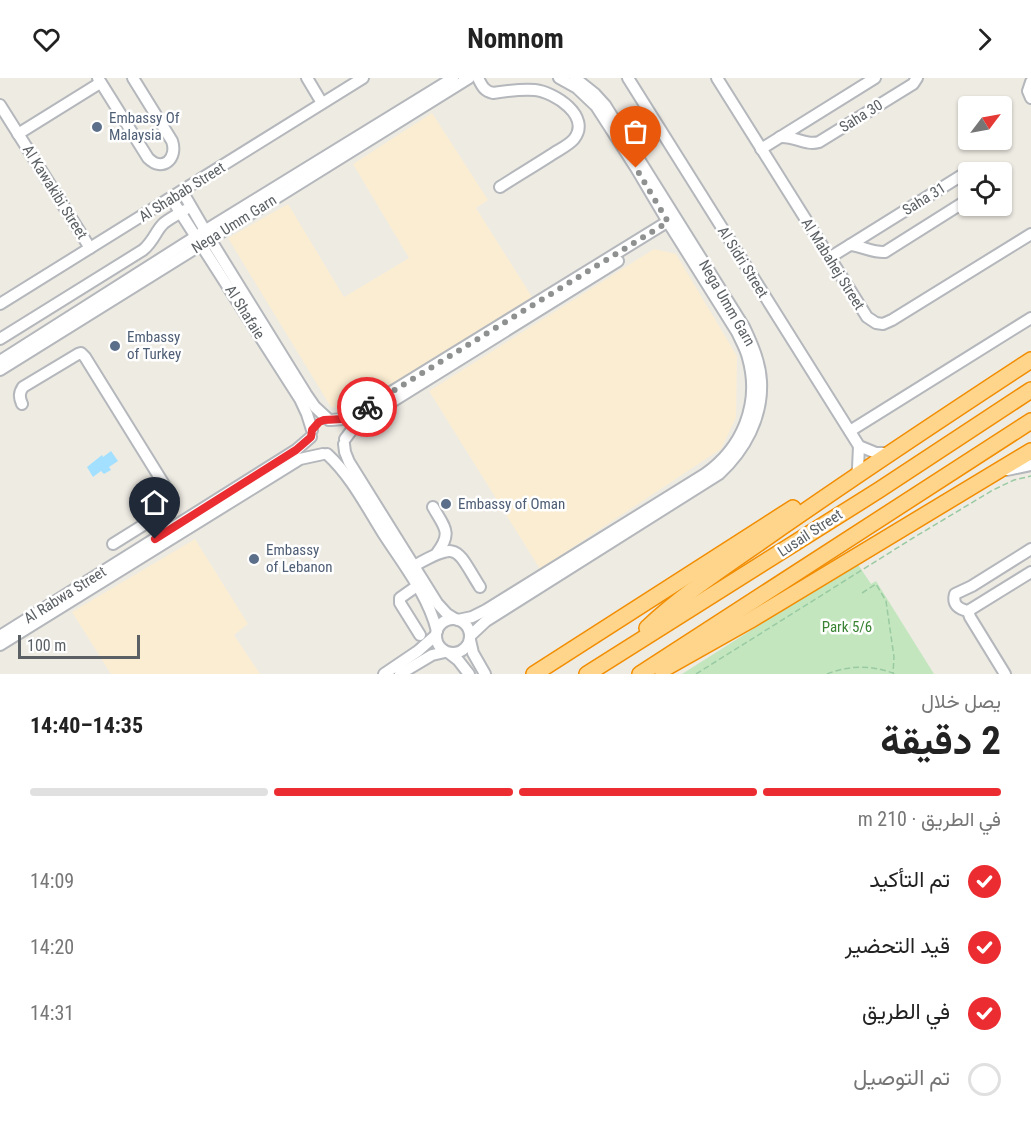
<!DOCTYPE html>
<html lang="ar">
<meta charset="utf-8">
<style>
:root{--surface:#fff;--page:#f6f6f6;--text:#222;--muted:#767676;--line:#e0e0e0;--accent:#eb2d32}
body{margin:0;font-family:"Roboto Condensed",Vazirmatn,sans-serif;background:var(--page);color:var(--text);direction:rtl;height:100vh;display:flex;flex-direction:column;font-size:22px;white-space:nowrap}
*{box-sizing:border-box;margin:0}
p{font-size:20px;color:var(--muted)}
.icon{flex:none;width:33px;height:33px;fill:none;stroke:currentColor;stroke-width:2;stroke-linecap:round;stroke-linejoin:round}
.map{position:relative;height:596px;overflow:hidden;direction:ltr}
.sheet{display:flex;flex-direction:column;background:var(--surface);flex:1}
.sheet>*{flex:none}
.needle{width:39px;rotate:58deg}
.fabs{position:absolute;left:958px;top:18px;display:grid;gap:12px}
.fabs a{display:grid;place-items:center;width:54px;height:54px;border-radius:6px;background:var(--surface);box-shadow:0 2px 4px #0004;font-size:30px}
.scale{position:absolute;left:18px;bottom:15px;width:122px;box-sizing:border-box;padding-left:6px;border:3px solid #5b6064;border-top:0;font-size:16px;line-height:21px;white-space:nowrap;color:#5b6064;-webkit-text-stroke:4px #fff;paint-order:stroke}
.pin{position:absolute;display:grid;place-items:center;width:51px;height:51px;color:#fff;margin:-62px -26px;border-radius:50% 50% 50% 0;rotate:-45deg;box-shadow:0 0 6px #0007}
.pin .icon{rotate:45deg}
.courier{position:absolute;display:grid;place-items:center;width:60px;height:60px;margin:-30px;border:4px solid #eb2d32;border-radius:50%;background:#fff;color:#222;box-shadow:0 2px 8px #0007}
.head em{font-style:normal;font-weight:700}
.head div{display:flex;flex-direction:column-reverse}
.head{display:flex;align-items:center;justify-content:space-between;height:102px;padding:0 30px}
h1{font-size:39px;font-weight:700;line-height:45px}
.bar{display:grid;grid-template-columns:repeat(4,1fr);gap:9px 6px;align-content:center;height:72px;padding:0 30px}
.bar i{height:8px;border-radius:4px;background:var(--line)}
.bar .selected{background:var(--accent)}
.bar p{grid-column:span 4}
ol{padding:0 30px;list-style:none}
li{display:flex;align-items:center;gap:18px;height:66px}
li p{margin-inline-start:auto}
li .icon{padding:6px;border-radius:50%;background:var(--accent);color:#fff;stroke-width:4}
li:last-child{color:var(--muted)}
li i{width:33px;height:33px;border:3px solid var(--line);border-radius:50%}
header{display:flex;justify-content:space-between;align-items:center;height:78px;padding:0 30px;background:var(--surface);font-size:27px;font-weight:700}
.map>svg:first-child{display:block}
</style>
<header><svg class="icon" aria-label="forward" viewBox="0 0 24 24"><path d="M9 5l7 7-7 7"/></svg>Nomnom<svg class="icon" aria-label="heart" viewBox="0 0 24 24"><path d="M12 20l-8-8c-3-5 5-10 8-4 3-6 11-1 8 4z"/></svg></header>
<div class="map">
<svg width="1031" height="596" viewBox="0 0 1031 596">
<rect width="100%" height="100%" fill="#eeebe3"/>
<polygon fill="#c3e6bf" points="857,485 871,506 876,503 934,596 682,596"/>
<g fill="#fbedd2">
<polygon points="432,35 488,122 476,130 532,219 349,333 331,329 228,160 288,126 344,219 409,180 353,86"/>
<polygon points="654,171 676,176 737,278 736,340 721,371 540,491 429,313"/>
<polygon points="195,461 248,546 234,557 260,596 111,596 72,534"/>
</g>
<polygon fill="#a3e0ff" points="111,373 118,383 109,389 111,392 104,396 101,393 93,399 87,389 102,377 103,379"/>
<g fill="none" stroke-linecap="round" stroke-linejoin="round">
<g stroke="#b4b7bb" stroke-width="14">
<g id="minor">
<path d="M98,0L148,80C163,95 178,80 172,63L133,0"/>
<polyline points="307,0 322,25"/>
<path d="M478,0C482,8 484,13 493,15C506,13 521,11 535,12C554,14 592,38 574,61C568,68 558,72 551,77C534,88 517,98 500,109"/>
<polyline points="628,0 859,368 876,375 890,375"/>
<polyline points="717,0 867,239 876,245 883,246 892,242 1031,156"/>
<polyline points="1031,4 1028,13 1031,20"/>
<polyline points="0,27 90,170"/>
<polyline points="18,56 100,5"/>
<path d="M780,59C796,58 806,68 819,64L913,6L917,0"/>
<polyline points="761,71 875,0"/>
<polyline points="182,113 210,161 306,316 315,329 329,342"/>
<polyline points="171,120 300,321 307,336 312,352"/>
<path d="M969,121L885,174C873,175 862,168 850,167L967,94L973,93L980,94"/>
<polyline points="829,180 850,167"/>
<polyline points="0,226 363,0"/>
<path d="M0,261L143,172C154,163 156,152 164,145C170,140 178,136 185,132"/>
<polyline points="0,283 206,152 453,0"/>
<polyline points="0,292 469,0"/>
<path d="M22,326C19,319 19,315 23,309L78,276L81,275L85,279L173,421L169,431L113,466"/>
<polyline points="331,342 343,341 357,335 672,141"/>
<polyline points="850,353 1031,240"/>
<polyline points="345,361 354,349 361,343 618,183"/>
<polyline points="344,366 345,374 349,384 437,525 447,536 455,541"/>
<path d="M327,376C351,398 366,428 383,455C403,486 428,517 437,553"/>
<polyline points="1007,392 1031,387"/>
<polyline points="856,399 858,390 859,368"/>
<path d="M433,429C444,449 453,454 437,475"/>
<path d="M414,488C459,463 455,469 480,509"/>
<polyline points="417,508 400,520 400,525 420,557"/>
<path d="M968,533C959,531 952,527 955,516L972,508L1031,471"/>
<circle cx="453" cy="558" r="17"/>
<path d="M458,542L472,539L486,532L705,396C742,370 761,326 748,280C746,271 741,263 737,254L668,144L636,90L596,28L577,10L559,0"/>
<polyline points="0,558 296,372 311,359"/>
<path d="M470,558L486,543L719,396C745,372 763,339 761,303C760,284 752,266 744,249L605,27L595,16L575,0"/>
<polyline points="470,562 473,575 485,596"/>
<polyline points="0,567 300,381 323,376"/>
<polyline points="449,575 458,582 469,596"/>
<polyline points="384,596 418,573 436,557"/>
<polyline points="400,596 432,577 445,574"/>
<polyline points="1005,596 970,539 968,533 1031,494"/>
</g>
</g>
<g stroke="#f28d00" stroke-width="18">
<g id="highway">
<path d="M647,550C686,513 737,481 782,449C864,392 947,337 1031,282"/>
<polyline points="662,592 749,543 1031,373"/>
<polyline points="534,596 793,430"/>
<polyline points="587,596 879,412 1031,312"/>
<polyline points="640,596 1031,343"/>
</g>
</g>
<g stroke="#99caa2" stroke-width="1.5" stroke-dasharray="6 3" stroke-linecap="butt">
<polyline points="862,515 876,506 886,523 894,579 893,595"/>
<polyline points="696,596 913,460 993,412 1014,402 1031,398"/>
<path d="M827,596C848,587 874,587 895,596"/>
</g>
<use href="#minor" stroke="#fff" stroke-width="10"/>
<use href="#highway" stroke="#fed58b" stroke-width="15"/>
</g>
<g fill="none" stroke-linecap="round" stroke-linejoin="round">
<polyline stroke="#8e9190" stroke-width="6" stroke-dasharray="0 10.8" points="367,329 668,144 636,90"/>
<polyline stroke="#eb2d32" stroke-width="8" points="155,461 296,372 311,359 312,352 319,344 324,342 343,341 357,335 367,329"/>
</g>
<g fill="#5c6f8a" stroke="#fff" stroke-width="2">
<circle cx="97" cy="49" r="6"/>
<circle cx="115" cy="268" r="6"/>
<circle cx="446" cy="426" r="6"/>
<circle cx="254" cy="481" r="6"/>
</g>
<g text-anchor="middle" dominant-baseline="central" stroke-width="5" stroke-linejoin="round" paint-order="stroke">
<g font-size="15" fill="#5b6064" stroke="#fff">
<text transform="translate(861 38) rotate(-32)">Saha 30</text>
<text transform="translate(55 114) rotate(58)">Al Kawakibi Street</text>
<text transform="translate(182 114) rotate(-32)">Al Shabab Street</text>
<text transform="translate(924 121) rotate(-32)">Saha 31</text>
<text transform="translate(234 146) rotate(-32)">Nega Umm Garn</text>
<text transform="translate(743 184) rotate(58)">Al Sidri Street</text>
<text transform="translate(833 186) rotate(58)">Al Mabahej Street</text>
<text transform="translate(727 225) rotate(60)">Nega Umm Garn</text>
<text transform="translate(245 234) rotate(58)">Al Shafaie</text>
<text transform="translate(810 455) rotate(-33)">Lusail Street</text>
<text transform="translate(65 517) rotate(-32)">Al Rabwa Street</text>
</g>
<g font-size="15" fill="#4e5e75" stroke="#fff" text-anchor="start">
<text x="109" y="40">Embassy Of<tspan x="109" dy="17">Malaysia</tspan></text>
<text x="127" y="259">Embassy<tspan x="127" dy="17">of Turkey</tspan></text>
<text x="458" y="426">Embassy of Oman</text>
<text x="266" y="472">Embassy<tspan x="266" dy="17">of Lebanon</tspan></text>
</g>
<g font-size="15" fill="#388333" stroke="#fff">
<text x="847" y="549">Park 5/6</text>
</g>
</g>
</svg>
<div class="fabs">
<a><svg class="needle" viewBox="-14 -14 28 28"><path d="M0-13l5 13h-10z" fill="#e53935"/><path d="M0 13l5-13h-10z" fill="#767676"/></svg></a>
<a><svg class="icon" aria-label="locate" viewBox="0 0 24 24"><circle cx="12" cy="12" r="6"/><path d="M12 2v4M12 18v4M2 12h4M18 12h4"/></svg></a>
</div>
<div class="scale">100 m</div>
<div class="pin" style="left:636px;top:90px;background:#ea580c"><svg class="icon" aria-label="bag" viewBox="0 0 24 24"><path d="M5 8h14l-1 12H6zM9 8a3 3 0 0 1 6 0"/></svg></div>
<div class="pin" style="left:155px;top:461px;background:#1f2937"><svg class="icon" aria-label="home" viewBox="0 0 24 24"><path d="M3 11l9-7 9 7M6 9v11h12V9"/></svg></div>
<div class="courier" style="left:367px;top:329px"><svg class="icon" aria-label="bike" viewBox="0 0 24 24"><circle cx="6" cy="16" r="4"/><circle cx="18" cy="16" r="4"/><path d="M6 16l4-8h5l3 8M10 8l3 8H6M13 5h3"/></svg></div>
</div>
<section class="sheet">
<div class="head"><div><h1>2 دقيقة</h1><p>يصل خلال</p></div><em>14:35–14:40</em></div>
<div class="bar"><i class="selected"></i><i class="selected"></i><i class="selected"></i><i></i><p>في الطريق · 210 m</p></div>
<ol>
<li><svg class="icon" aria-label="check" viewBox="0 0 24 24"><path d="M5 12l5 5 9-10"/></svg>تم التأكيد<p>14:09</p></li>
<li><svg class="icon" aria-label="check" viewBox="0 0 24 24"><path d="M5 12l5 5 9-10"/></svg>قيد التحضير<p>14:20</p></li>
<li><svg class="icon" aria-label="check" viewBox="0 0 24 24"><path d="M5 12l5 5 9-10"/></svg>في الطريق<p>14:31</p></li>
<li><i></i>تم التوصيل</li>
</ol>
</section>
